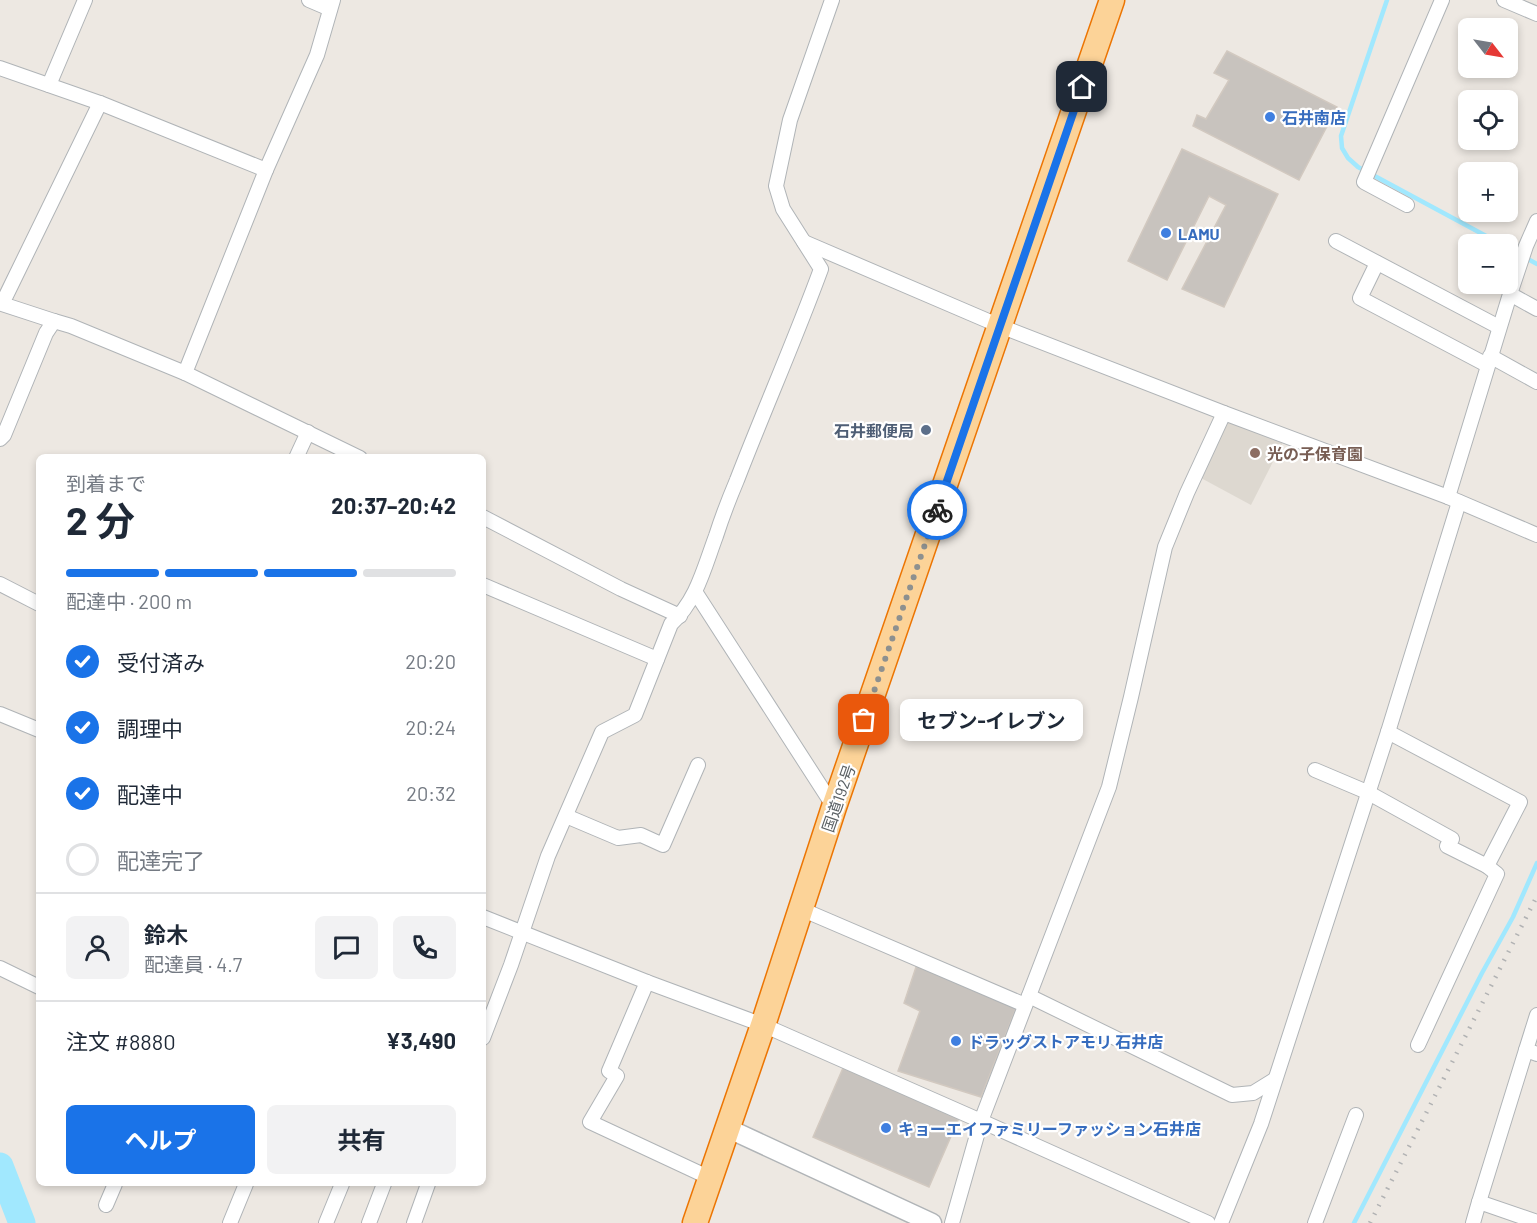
<!DOCTYPE html>
<html lang="ja">
<meta charset="utf-8">
<style>
:root{--surface:#fff;--page:#f2f2f3;--text:#1f2937;--muted:#747a83;--line:#e0e1e3;--accent:#1a73e8}
body{margin:0;font-family:Barlow,"Noto Sans JP",sans-serif;background:var(--page);color:var(--text);height:100vh;display:flex;flex-direction:column;font-size:22px;white-space:nowrap}
*{box-sizing:border-box;margin:0}
p{font-size:20px;color:var(--muted)}
.icon{flex:none;width:33px;height:33px;fill:none;stroke:currentColor;stroke-width:2;stroke-linecap:round;stroke-linejoin:round}
.map{position:relative;flex:1;overflow:hidden}
.side{position:absolute;left:36px;top:454px;width:450px;height:732px;display:flex;flex-direction:column;background:var(--surface);border-radius:9px;box-shadow:0 3px 9px #0003}
.side>*{flex:none}
.needle{width:39px;rotate:121deg}
.fabs{position:absolute;left:1458px;top:18px;display:grid;gap:12px}
.fabs a{display:grid;place-items:center;width:60px;height:60px;border-radius:9px;background:var(--surface);box-shadow:0 3px 9px #0003;font-size:30px}
.pin{position:absolute;display:grid;place-items:center;width:51px;height:51px;color:#fff;margin:-26px;border-radius:12px;box-shadow:0 3px 9px #0006}
.courier{position:absolute;display:grid;place-items:center;width:60px;height:60px;margin:-30px;border:4px solid #1a73e8;border-radius:50%;background:#fff;color:#222;box-shadow:0 2px 8px #0007}
.bubble{position:absolute;height:42px;border-radius:9px;background:var(--surface);box-shadow:0 3px 9px #0003;font-size:20px;font-weight:700;line-height:42px;text-align:center}
.headline em{font-style:normal;font-weight:700}
.headline div{display:flex;flex-direction:column-reverse}
.headline{display:flex;align-items:center;justify-content:space-between;height:102px;padding:0 30px}
h1{font-size:39px;font-weight:700;line-height:45px}
.bar{display:grid;grid-template-columns:repeat(4,1fr);gap:9px 6px;align-content:center;height:72px;padding:0 30px}
.bar i{height:8px;border-radius:4px;background:var(--line)}
.bar .on{background:var(--accent)}
.bar p{grid-column:span 4}
.line{display:flex;align-items:center;gap:15px;padding:0 30px;border-top:2px solid var(--line)}
.line div{flex:1}
.round{display:grid;place-items:center;flex:none;width:63px;height:63px;border-radius:9px;background:var(--page)}
ol{padding:0 30px;list-style:none}
li{display:flex;align-items:center;gap:18px;height:66px}
li p{margin-inline-start:auto}
li .icon{padding:6px;border-radius:50%;background:var(--accent);color:#fff;stroke-width:4}
li:last-child{color:var(--muted)}
li i{width:33px;height:33px;border:3px solid var(--line);border-radius:50%}
.action{display:flex;gap:12px;margin-top:auto;padding:12px 30px}
.action a{flex:1;height:69px;border-radius:9px;background:var(--accent);color:#fff;font-size:24px;font-weight:700;line-height:69px;text-align:center}
.action a+a{background:var(--page);color:var(--text)}
.map>svg:first-child{display:block}
</style>
<div class="map">
<svg width="1537" height="1223" viewBox="0 0 1537 1223">
<rect width="100%" height="100%" fill="#ede8e2"/>
<polygon fill="#ddd8d0" points="1225,421 1283,442 1251,505 1201,478"/>
<g fill="none" stroke-linecap="round" stroke-linejoin="round">
<g stroke="#a1e8fe" stroke-width="4.5">
<polyline points="1387,0 1341,136 1342,148 1348,158 1358,167 1501,244"/>
<polyline points="1508,248 1537,264"/>
<polyline points="1354,1223 1482,973 1513,917 1537,863"/>
</g>
<polyline stroke="#a1e8fe" stroke-width="27" points="0,1166 22,1223"/>
</g>
<g fill="#c8c3be" stroke="#d2c9c0" stroke-width="1.5">
<polygon points="1227,51 1337,107 1299,180 1193,126 1197,115 1206,119 1229,80 1214,73"/>
<polygon points="1182,149 1278,194 1224,307 1182,289 1226,205 1209,196 1167,280 1128,261"/>
<polygon points="917,964 1016,1008 981,1097 898,1071 920,1011 904,1003"/>
<polygon points="843,1068 959,1118 929,1187 813,1137"/>
</g>
<g fill="none" stroke-linecap="round" stroke-linejoin="round">
<g stroke="#b0b4b7" stroke-width="16">
<g id="minor">
<polyline points="309,0 330,9"/>
<polyline points="1504,0 1537,14"/>
<polyline points="0,68 100,103 266,170"/>
<polyline points="49,85 85,0"/>
<polyline points="1407,205 1364,182 1442,0"/>
<polyline points="1336,241 1499,327"/>
<polyline points="804,242 1000,326 1224,413 1448,497 1537,535"/>
<polyline points="1377,263 1360,298 1487,365"/>
<polyline points="1510,294 1537,309"/>
<polyline points="54,321 2,304 100,103"/>
<polyline points="1490,356 1537,382"/>
<polyline points="185,373 266,170 317,55 333,0"/>
<polyline points="0,439 4,435 46,333 54,321 71,326 185,373 360,458"/>
<polyline points="296,458 308,432"/>
<polyline points="1448,497 1510,294 1526,246 1537,221"/>
<polyline points="483,517 621,589 680,616"/>
<polyline points="0,584 39,604"/>
<polyline points="483,585 657,659"/>
<polyline points="696,593 834,807"/>
<polyline points="0,714 39,730"/>
<polyline points="1388,732 1520,802 1487,866 1497,874 1418,1045"/>
<polyline points="1315,770 1367,792 1452,839 1447,846 1487,866"/>
<polyline points="566,816 618,838 641,835 663,845 698,765"/>
<polyline points="801,909 1025,1005"/>
<polyline points="483,917 647,982 763,1025 981,1121 1208,1223"/>
<polyline points="0,968 39,987"/>
<polyline points="647,982 609,1071 617,1076 590,1122 710,1178"/>
<polyline points="1029,996 1232,1095 1253,1093 1274,1080"/>
<polyline points="1537,1015 1526,1050 1537,1054"/>
<path d="M483,1038L511,965L548,856L602,732L635,715L671,624C697,600 704,568 716,536C722,517 729,499 737,480C764,410 795,340 821,269L783,209L776,186L790,120L832,0"/>
<polyline points="1479,1202 1526,1050"/>
<polyline points="106,1205 115,1184"/>
<polyline points="230,1223 246,1184"/>
<polyline points="326,1223 342,1184"/>
<polyline points="369,1223 384,1184"/>
<polyline points="414,1223 428,1184"/>
<polyline points="952,1223 981,1121 1109,787 1131,697 1165,547 1187,493 1224,413"/>
<polyline points="1221,1223 1261,1124 1388,732 1459,502"/>
<polyline points="1315,1223 1356,1115"/>
<polyline points="1473,1223 1479,1202 1537,1222"/>
</g>
</g>
<g stroke="#b0b4b7" stroke-width="21">
<polyline id="tertiary" points="727,1128 932,1223"/>
</g>
<g stroke="#ec7503" stroke-width="27">
<polyline id="trunk" points="695,1223 763,1025 834,807 1112,0"/>
</g>
<use href="#minor" stroke="#fff" stroke-width="14"/>
<use href="#tertiary" stroke="#fff" stroke-width="18"/>
<use href="#trunk" stroke="#fcd398" stroke-width="24"/>
<polyline stroke="#b1b2b3" stroke-width="4.5" stroke-dasharray="1.5 8" stroke-linecap="butt" points="1370,1223 1537,896"/>
</g>
<g fill="none" stroke-linecap="round" stroke-linejoin="round">
<polyline stroke="#8d908f" stroke-width="6" stroke-dasharray="0 10.8" points="864,720 937,510"/>
<polyline stroke="#1a73e8" stroke-width="8" points="937,510 1082,87"/>
</g>
<g fill="#3f7fe0" stroke="#fff" stroke-width="2">
<circle cx="1270" cy="117" r="6"/>
<circle cx="1166" cy="233" r="6"/>
<circle cx="956" cy="1041" r="6"/>
<circle cx="886" cy="1128" r="6"/>
</g>
<circle fill="#5c6f8a" stroke="#fff" stroke-width="2" cx="926" cy="430" r="6"/>
<circle fill="#8d6e63" stroke="#fff" stroke-width="2" cx="1255" cy="453" r="6"/>
<g text-anchor="middle" dominant-baseline="central" stroke-width="4.5" stroke-linejoin="round" paint-order="stroke">
<g font-size="16" font-weight="bold" fill="#366cbe" stroke="#fff" text-anchor="start">
<text x="1282" y="117">石井南店</text>
<text x="1178" y="233">LAMU</text>
<text x="968" y="1041">ドラッグストアモリ 石井店</text>
<text x="898" y="1128">キョーエイファミリーファッション石井店</text>
</g>
<g font-size="16" font-weight="bold" fill="#4e5e75" stroke="#fff" text-anchor="end">
<text x="914" y="430">石井郵便局</text>
</g>
<g font-size="16" font-weight="bold" fill="#785e54" stroke="#fff" text-anchor="start">
<text x="1267" y="453">光の子保育園</text>
</g>
<g font-size="16" fill="#5a6063" stroke="#fff">
<text transform="translate(838 798) rotate(-71)">国道192号</text>
</g>
</g>
</svg>
<div class="fabs">
<a><svg class="needle" viewBox="-14 -14 28 28"><path d="M0-13l5 13h-10z" fill="#e53935"/><path d="M0 13l5-13h-10z" fill="#747a83"/></svg></a>
<a><svg class="icon" aria-label="locate" viewBox="0 0 24 24"><circle cx="12" cy="12" r="6"/><path d="M12 2v4M12 18v4M2 12h4M18 12h4"/></svg></a>
<a>+</a>
<a>−</a>
</div>
<div class="pin" style="left:864px;top:720px;background:#ea580c"><svg class="icon" aria-label="bag" viewBox="0 0 24 24"><path d="M5 8h14l-1 12H6zM9 8a3 3 0 0 1 6 0"/></svg></div>
<div class="pin" style="left:1082px;top:87px;background:#1f2937"><svg class="icon" aria-label="home" viewBox="0 0 24 24"><path d="M3 11l9-7 9 7M6 9v11h12V9"/></svg></div>
<div class="courier" style="left:937px;top:510px"><svg class="icon" aria-label="bike" viewBox="0 0 24 24"><circle cx="6" cy="16" r="4"/><circle cx="18" cy="16" r="4"/><path d="M6 16l4-8h5l3 8M10 8l3 8H6M13 5h3"/></svg></div>
<div class="bubble" style="left:900px;top:699px;width:183px">セブン-イレブン</div>
<section class="side">
<div class="headline"><div><h1>2 分</h1><p>到着まで</p></div><em>20:37–20:42</em></div>
<div class="bar"><i class="on"></i><i class="on"></i><i class="on"></i><i></i><p>配達中 · 200 m</p></div>
<ol>
<li><svg class="icon" aria-label="check" viewBox="0 0 24 24"><path d="M5 12l5 5 9-10"/></svg>受付済み<p>20:20</p></li>
<li><svg class="icon" aria-label="check" viewBox="0 0 24 24"><path d="M5 12l5 5 9-10"/></svg>調理中<p>20:24</p></li>
<li><svg class="icon" aria-label="check" viewBox="0 0 24 24"><path d="M5 12l5 5 9-10"/></svg>配達中<p>20:32</p></li>
<li><i></i>配達完了</li>
</ol>
<div class="line" style="height:108px"><a class="round"><svg class="icon" aria-label="person" viewBox="0 0 24 24"><circle cx="12" cy="8" r="4"/><path d="M4 21q1-7 8-7t8 7"/></svg></a><div><b>鈴木</b><p>配達員 · 4.7</p></div><a class="round"><svg class="icon" aria-label="chat" viewBox="0 0 24 24"><path d="M4 5h16v11H9l-5 4z"/></svg></a><a class="round"><svg class="icon" aria-label="phone" viewBox="0 0 24 24"><path d="M5 4h4l2 5-3 2q2 4 5 5l2-3 5 2v4C11 20 4 13 5 4z"/></svg></a></div>
<div class="line" style="height:78px"><div>注文 #8880</div><b>¥3,490</b></div>
<div class="action"><a>ヘルプ</a><a>共有</a></div>
</section>
</div>
